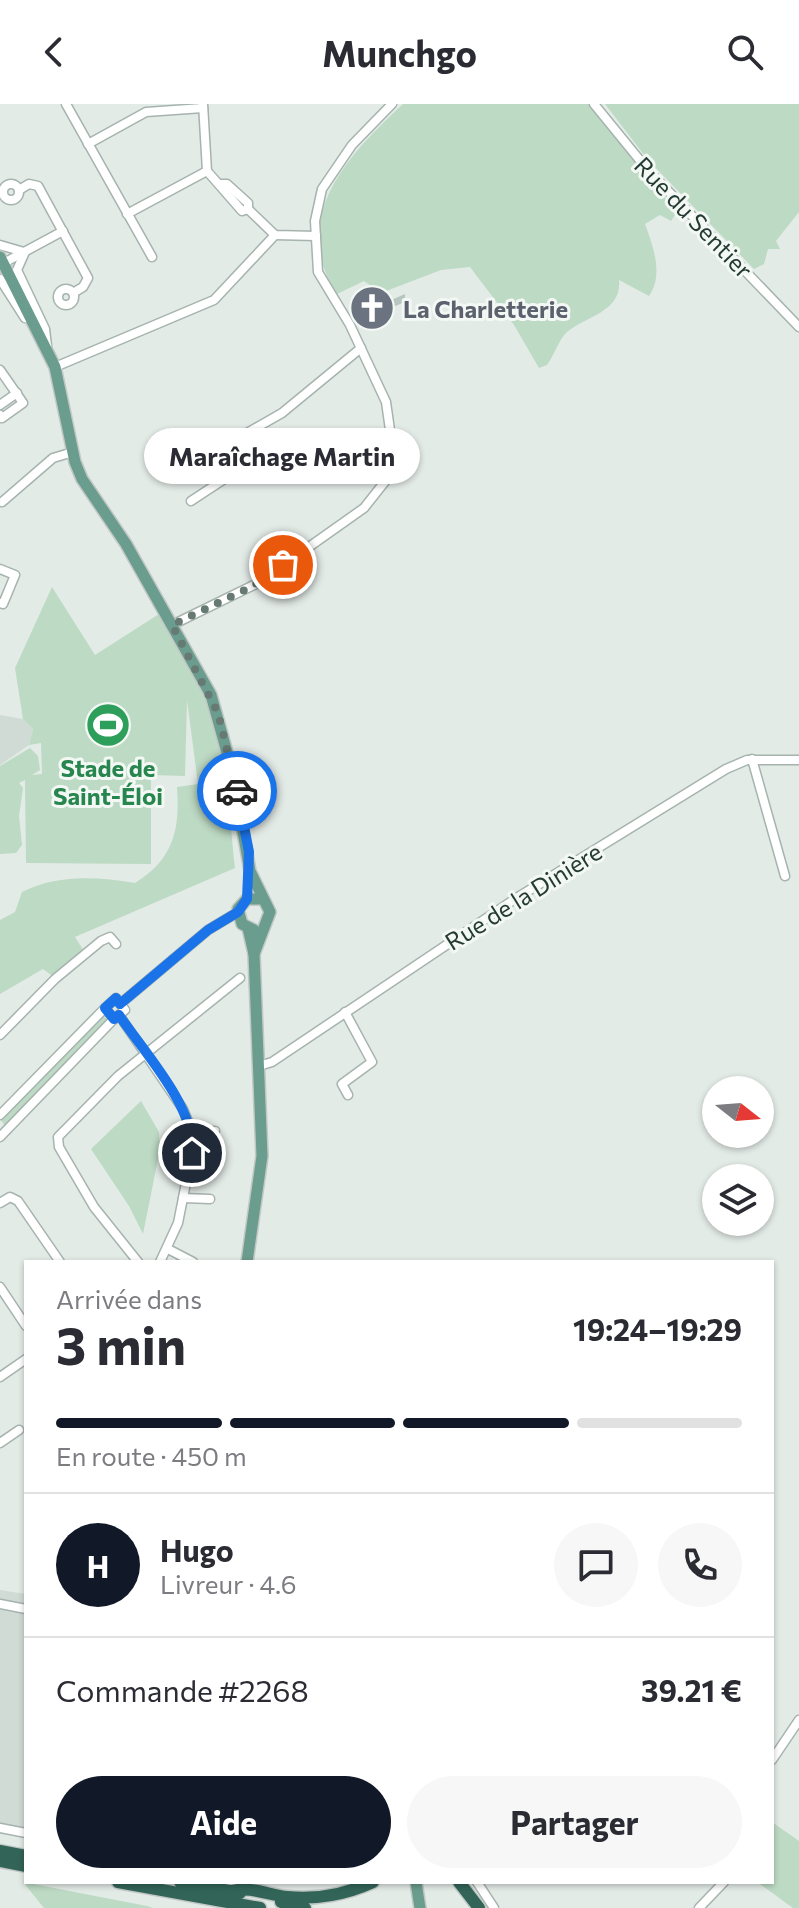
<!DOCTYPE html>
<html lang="fr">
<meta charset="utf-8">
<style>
:root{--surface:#fff;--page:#f7f7f7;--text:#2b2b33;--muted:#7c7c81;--line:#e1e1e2;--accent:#111827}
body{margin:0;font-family:Commissioner,sans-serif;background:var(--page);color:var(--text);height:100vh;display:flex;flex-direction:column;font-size:30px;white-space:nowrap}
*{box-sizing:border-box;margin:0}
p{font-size:26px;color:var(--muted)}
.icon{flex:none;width:44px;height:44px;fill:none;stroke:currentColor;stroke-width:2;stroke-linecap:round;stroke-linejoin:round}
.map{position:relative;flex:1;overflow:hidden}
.drawer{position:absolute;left:24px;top:1156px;width:750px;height:624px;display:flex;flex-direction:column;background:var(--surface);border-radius:0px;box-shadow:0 2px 6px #0004}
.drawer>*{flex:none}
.needle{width:52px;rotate:107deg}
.fabs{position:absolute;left:702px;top:972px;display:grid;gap:16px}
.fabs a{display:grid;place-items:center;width:72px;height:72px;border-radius:50%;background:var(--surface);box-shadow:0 2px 6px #0004;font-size:40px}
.pin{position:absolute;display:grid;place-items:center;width:68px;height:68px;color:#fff;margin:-34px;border:4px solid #fff;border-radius:50%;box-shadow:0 2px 8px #0007}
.courier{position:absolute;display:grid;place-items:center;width:80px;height:80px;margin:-40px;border:6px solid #1a73e8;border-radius:50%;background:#fff;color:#222;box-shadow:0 2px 10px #0007}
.bubble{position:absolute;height:56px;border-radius:28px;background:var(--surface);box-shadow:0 2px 6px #0004;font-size:26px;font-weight:700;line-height:56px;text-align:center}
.summary em{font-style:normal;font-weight:700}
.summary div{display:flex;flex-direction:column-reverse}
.summary{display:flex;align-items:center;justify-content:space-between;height:136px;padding:0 32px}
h1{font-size:52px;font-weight:700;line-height:60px}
.bar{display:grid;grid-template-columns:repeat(4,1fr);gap:12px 8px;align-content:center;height:96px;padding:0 32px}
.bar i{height:10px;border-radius:6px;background:var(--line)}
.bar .selected{background:var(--accent)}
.bar p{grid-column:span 4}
.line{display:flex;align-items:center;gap:20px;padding:0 32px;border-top:2px solid var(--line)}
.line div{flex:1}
.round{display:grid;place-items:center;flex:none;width:84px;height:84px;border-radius:42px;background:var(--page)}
.action{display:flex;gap:16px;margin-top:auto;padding:16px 32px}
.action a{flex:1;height:92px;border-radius:48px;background:var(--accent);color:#fff;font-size:32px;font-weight:700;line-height:92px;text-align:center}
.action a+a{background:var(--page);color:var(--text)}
header{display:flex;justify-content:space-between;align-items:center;height:104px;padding:0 32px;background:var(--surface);font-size:36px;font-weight:700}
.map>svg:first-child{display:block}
</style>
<header><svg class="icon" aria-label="back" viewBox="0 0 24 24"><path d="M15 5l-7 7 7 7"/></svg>Munchgo<svg class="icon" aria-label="search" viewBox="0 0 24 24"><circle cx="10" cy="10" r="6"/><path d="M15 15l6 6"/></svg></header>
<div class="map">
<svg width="799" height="1804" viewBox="0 0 799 1804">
<rect width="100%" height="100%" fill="#e3ebe7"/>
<g fill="#d1dbd6">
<polygon points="0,611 23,615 33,625 29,641 0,661"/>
<polygon points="0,1486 26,1490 26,1733 0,1730"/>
</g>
<g fill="#bddac4">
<path d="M403,0H592L613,31L677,108L671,117L660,111L645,120C653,142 664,171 649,192L619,176C622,208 586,212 567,228C559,235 554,252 547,261L539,264L514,221L470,163L441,166L381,189L364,177L337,190C287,114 349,50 403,0Z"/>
<polygon points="605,0 799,0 799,108 776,137 780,145 768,145 764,160 754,165 648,56"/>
<path d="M52,483L95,551L159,510C184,553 213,596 223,645C230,684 230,725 235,764L75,833L84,847L54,873L43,865L0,890V816L15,808L22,788C59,770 96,773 135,779C174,755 180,725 177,683L198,680L187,596L185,672L151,671V760L26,759L25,676L19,679L23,684L19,712L22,741L16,749L0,750V662L30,644L38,652L40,666L32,671L42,670L41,639L29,641L33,625L23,615L15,564Z"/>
<polygon points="103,911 108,917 6,1023 0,1015"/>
<polygon points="141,997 159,1028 160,1045 143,1130 129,1102 91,1045"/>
<polygon points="772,1718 799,1737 799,1804 793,1804 757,1778 772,1778"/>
<polygon points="23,1778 147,1802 153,1804 44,1804"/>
</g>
<polygon fill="#b8c6c0" points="405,190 405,198 369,213 365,203 367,194 382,200"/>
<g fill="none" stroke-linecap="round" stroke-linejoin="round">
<g stroke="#a6b3ae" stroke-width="11">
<g id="minor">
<polyline points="66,0 152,153"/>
<polyline points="203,0 207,67 242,107 248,105"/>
<polyline points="594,0 647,65 799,223"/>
<polyline points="88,40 146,8 203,4"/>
<circle cx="11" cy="88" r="8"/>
<polyline points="221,80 227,80 248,99 248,105 275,131 316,132"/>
<polyline points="19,86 29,80 38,82 88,174 83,183 73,189"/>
<polyline points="127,110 207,67"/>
<polyline points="0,141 24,148"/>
<polyline points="25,148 17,166 45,225 47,242"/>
<polyline points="0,161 63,127"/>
<polyline points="0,175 25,214"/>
<circle cx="66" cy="193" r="8"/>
<polyline points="55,263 214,196 275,131"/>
<polyline points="0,266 23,299 2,314 0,311"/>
<polyline points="0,301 17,289"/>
<polyline points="191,397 226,374 217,351 219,345 282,309 361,244"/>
<polyline points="2,398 53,354 73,348"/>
<polyline points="0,465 15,471 3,500 0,499"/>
<polyline points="172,521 258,479 364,404 387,375 392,340 386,298 350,221 318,168 315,117 322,85 352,41 392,0"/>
<polyline points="752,655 785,772"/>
<polygon points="116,894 125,906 114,915 105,904"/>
<polyline points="120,900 208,826 238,808"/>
<polyline points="345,908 372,958 342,980 348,991"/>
<polyline points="119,911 183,1005 192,1027 192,1049 178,1119 160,1158"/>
<polyline points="0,931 55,875 101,837 110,833 116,840"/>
<polyline points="259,962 272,958 515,795 726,665 747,656 799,656"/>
<polyline points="0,1011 105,904"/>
<polyline points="192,1027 215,1027"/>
<polyline points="0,1033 114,915"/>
<polyline points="183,1094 210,1095"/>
<polyline points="0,1099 10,1093 18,1097 60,1158"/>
<polyline points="168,1145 193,1158"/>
<polyline points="138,1158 94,1103 59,1043 58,1033 118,972 240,874"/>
<polyline points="0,1183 26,1222"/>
<polyline points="0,1273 26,1255"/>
<polyline points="0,1339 19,1326"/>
<polyline points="0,1500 26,1505"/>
<polyline points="772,1656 799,1616"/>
<polyline points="0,1724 26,1729"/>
<polyline points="477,1778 494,1804"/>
<polyline points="699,1804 724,1778"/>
</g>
</g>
<g stroke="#c2c8c6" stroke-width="14">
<g id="major">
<polyline points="0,153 55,263 75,358 82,375 126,440 211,591 232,666 250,767 270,808 254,850"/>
<polyline points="254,826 242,820 238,805 247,795 261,795"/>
<polyline points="247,1158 262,1052 254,850 248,824"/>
<polyline points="416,1778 420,1804"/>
</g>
</g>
<g stroke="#c2c8c6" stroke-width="15">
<g id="highway">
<polyline points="0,1747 26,1752"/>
<polyline points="0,1757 26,1762"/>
<polyline points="118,1778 260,1804"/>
<polyline points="180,1778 240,1789"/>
<polyline points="459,1778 479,1804"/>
<path d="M232,1787C250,1782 269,1791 287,1793C316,1796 347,1790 373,1778"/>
<polyline points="281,1798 305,1804"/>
</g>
</g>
<use href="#minor" stroke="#fff" stroke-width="8"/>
<use href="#major" stroke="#6b9d8e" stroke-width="11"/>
<use href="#highway" stroke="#326458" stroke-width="12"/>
</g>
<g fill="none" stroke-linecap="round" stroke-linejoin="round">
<polyline stroke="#677973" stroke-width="8" stroke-dasharray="0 14.4" points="237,687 218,609 172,521 251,483 283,461"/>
<path stroke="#1a73e8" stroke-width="10" d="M192,1049C197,1005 143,947 119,911L114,915L105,904L116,894L120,900L208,826L238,808L247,795L249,748L237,687"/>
</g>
<defs>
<g id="church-disc" transform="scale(2.3)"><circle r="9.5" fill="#6b7280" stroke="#f3f8f5"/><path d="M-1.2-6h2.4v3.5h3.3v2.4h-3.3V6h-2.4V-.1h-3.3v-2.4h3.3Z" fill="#fff"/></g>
<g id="stadium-disc" transform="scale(2.3)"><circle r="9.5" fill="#2e9e5b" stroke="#f3f8f5"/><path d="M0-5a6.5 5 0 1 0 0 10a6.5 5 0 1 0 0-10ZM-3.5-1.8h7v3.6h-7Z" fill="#fff"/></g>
</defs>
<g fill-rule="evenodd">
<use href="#church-disc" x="372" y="204"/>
<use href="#stadium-disc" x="108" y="621"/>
</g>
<g text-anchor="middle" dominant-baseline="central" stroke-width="6" stroke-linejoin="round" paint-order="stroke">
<g font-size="24" fill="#243b34" stroke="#f3f8f5">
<text transform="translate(694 113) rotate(46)">Rue du Sentier</text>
<text transform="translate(523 792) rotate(-32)">Rue de la Dinière</text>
</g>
<g font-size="24" font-weight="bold" fill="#5b616d" stroke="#f3f8f5" text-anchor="start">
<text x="403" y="204">La Charletterie</text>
</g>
<g font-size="24" font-weight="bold" fill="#27864d" stroke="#f3f8f5">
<text x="108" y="663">Stade de<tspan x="108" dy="28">Saint-Éloi</tspan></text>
</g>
</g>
</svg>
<div class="fabs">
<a><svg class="needle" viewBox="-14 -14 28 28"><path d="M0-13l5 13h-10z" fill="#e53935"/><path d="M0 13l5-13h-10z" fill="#7c7c81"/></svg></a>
<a><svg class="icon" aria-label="layers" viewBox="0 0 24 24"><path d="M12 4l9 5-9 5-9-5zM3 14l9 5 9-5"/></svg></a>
</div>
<div class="pin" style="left:283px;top:461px;background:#ea580c"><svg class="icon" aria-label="bag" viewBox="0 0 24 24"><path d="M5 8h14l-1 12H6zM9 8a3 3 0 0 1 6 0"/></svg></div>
<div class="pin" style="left:192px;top:1049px;background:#1f2937"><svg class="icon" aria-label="home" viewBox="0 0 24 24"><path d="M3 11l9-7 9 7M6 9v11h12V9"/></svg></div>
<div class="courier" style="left:237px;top:687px"><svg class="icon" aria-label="car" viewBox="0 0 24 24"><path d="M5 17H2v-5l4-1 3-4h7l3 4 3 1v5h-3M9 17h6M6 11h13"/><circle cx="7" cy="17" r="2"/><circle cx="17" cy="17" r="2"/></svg></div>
<div class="bubble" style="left:144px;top:324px;width:276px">Maraîchage Martin</div>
<section class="drawer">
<div class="summary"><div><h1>3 min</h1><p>Arrivée dans</p></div><em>19:24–19:29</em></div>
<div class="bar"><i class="selected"></i><i class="selected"></i><i class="selected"></i><i></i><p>En route · 450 m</p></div>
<div class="line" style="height:144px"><b class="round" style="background:var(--accent);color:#fff">H</b><div><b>Hugo</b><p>Livreur · 4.6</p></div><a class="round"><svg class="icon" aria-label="chat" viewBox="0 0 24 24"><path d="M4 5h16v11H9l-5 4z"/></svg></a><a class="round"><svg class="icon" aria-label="phone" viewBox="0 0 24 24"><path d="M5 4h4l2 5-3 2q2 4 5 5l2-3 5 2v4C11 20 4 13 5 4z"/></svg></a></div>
<div class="line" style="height:104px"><div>Commande #2268</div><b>39.21 €</b></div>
<div class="action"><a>Aide</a><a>Partager</a></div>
</section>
</div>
